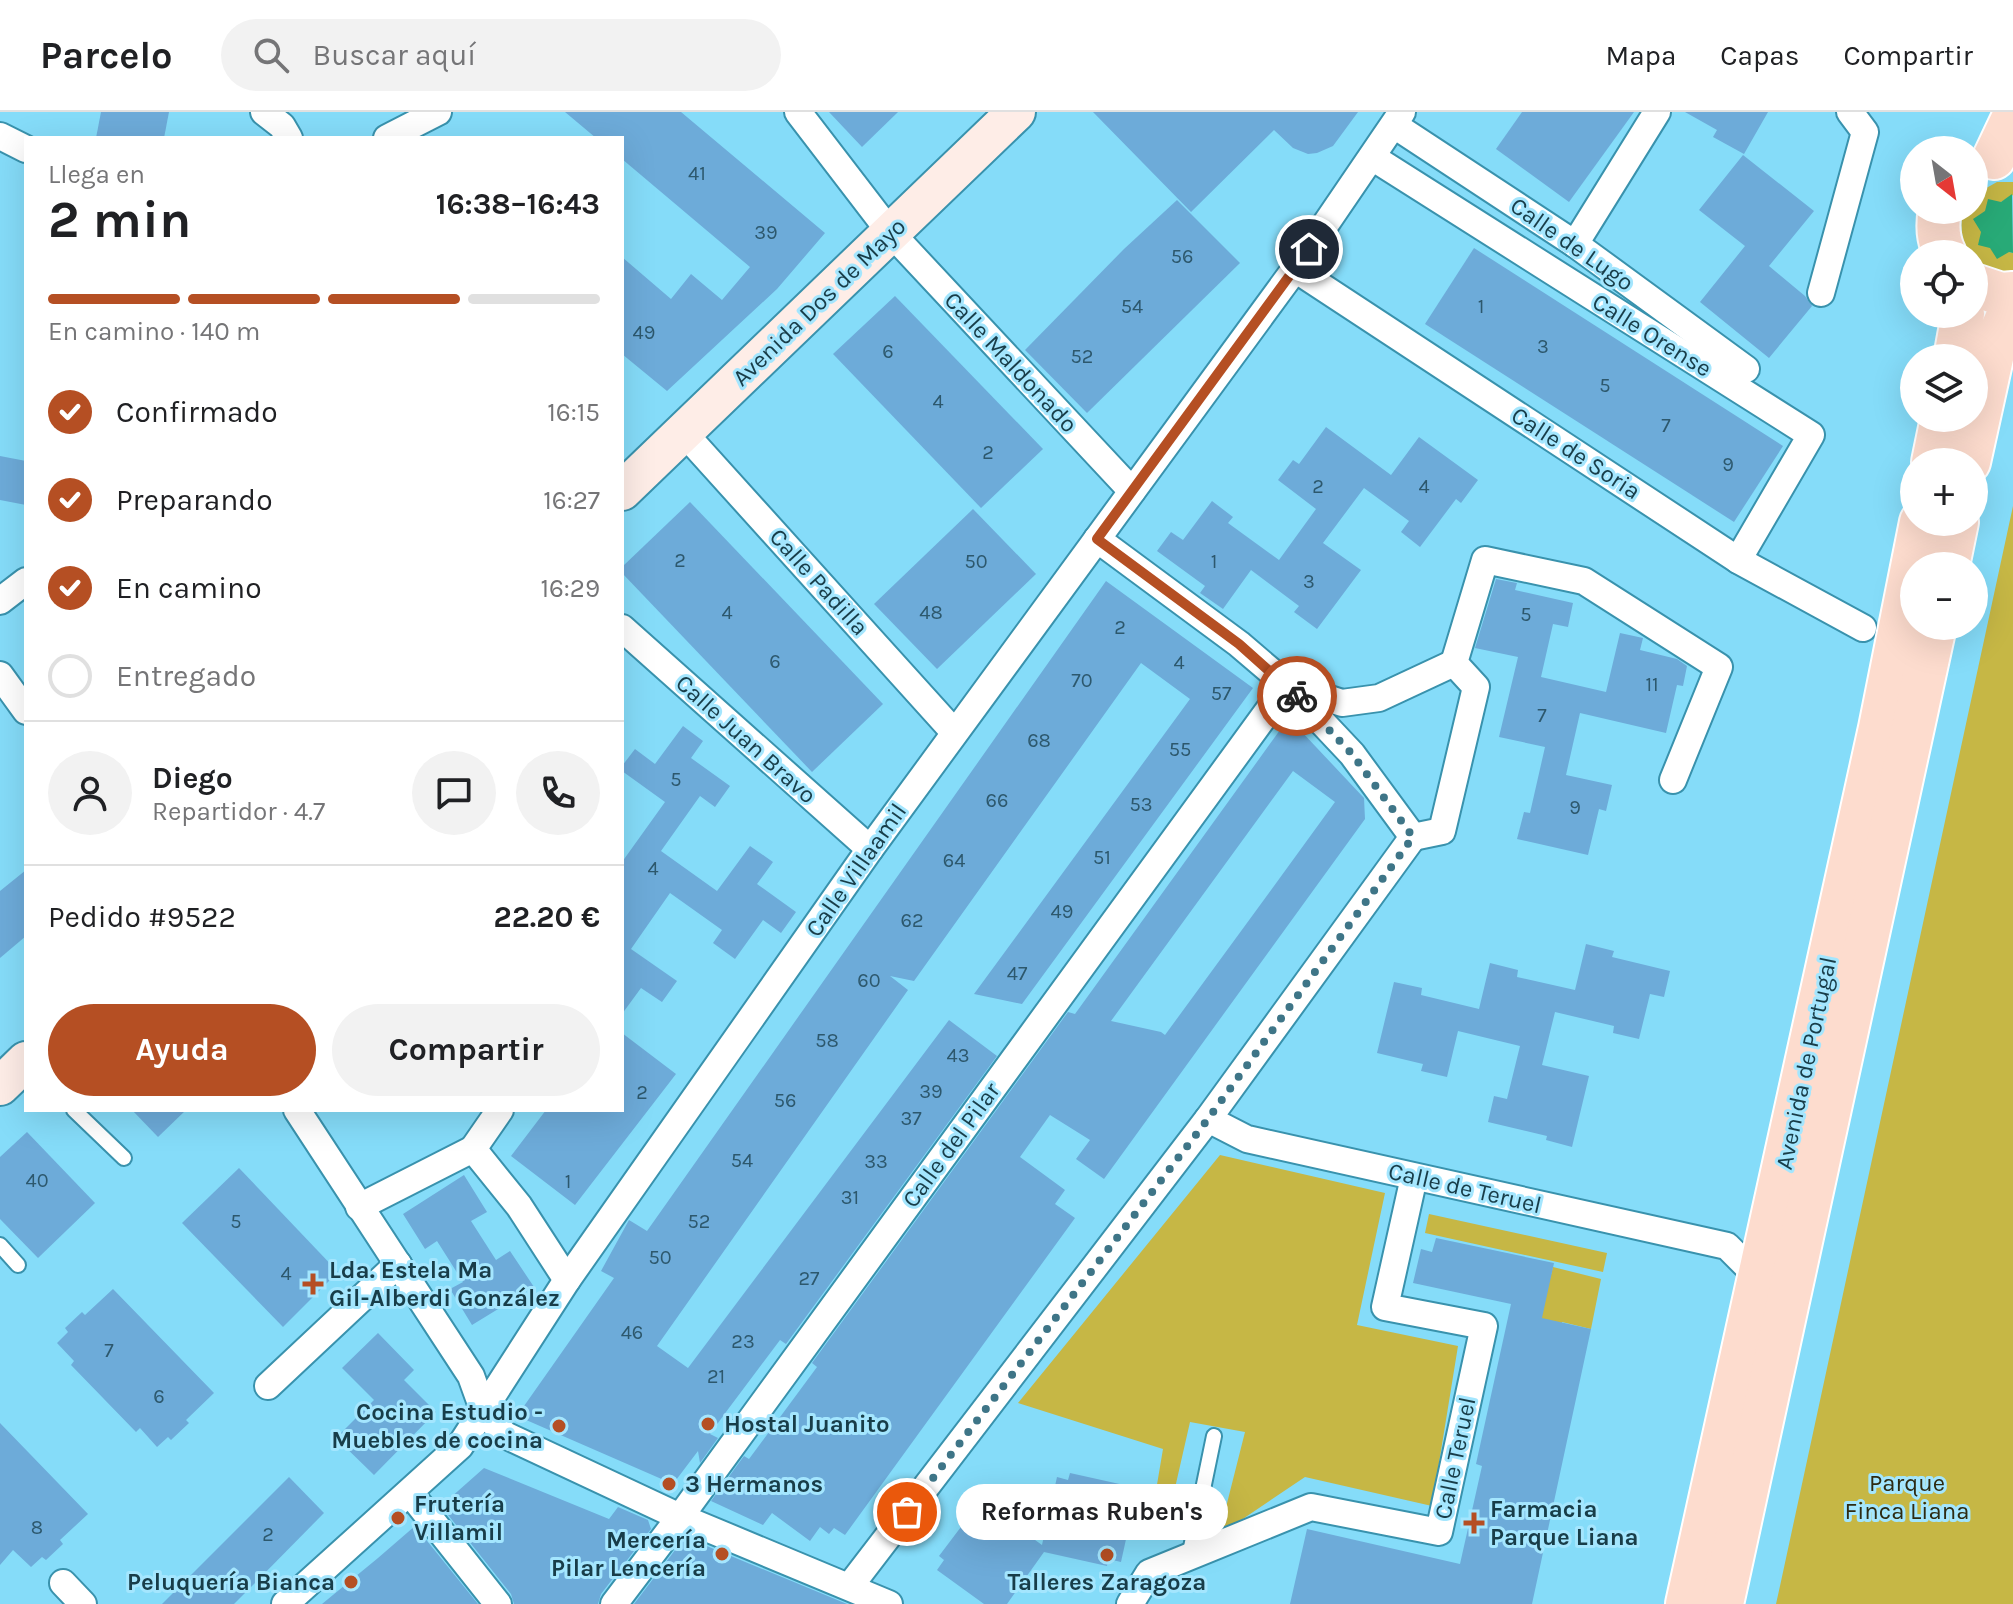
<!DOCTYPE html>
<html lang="es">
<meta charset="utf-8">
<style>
:root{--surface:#fff;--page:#f2f2f2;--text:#202124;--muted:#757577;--line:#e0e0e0;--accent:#b54f23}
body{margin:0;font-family:Karla,sans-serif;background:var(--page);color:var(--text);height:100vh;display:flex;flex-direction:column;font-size:30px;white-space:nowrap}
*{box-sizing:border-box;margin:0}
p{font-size:26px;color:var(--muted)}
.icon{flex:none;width:44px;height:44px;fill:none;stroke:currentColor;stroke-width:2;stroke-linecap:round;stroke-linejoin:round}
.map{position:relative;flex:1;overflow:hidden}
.sheet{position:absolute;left:24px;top:24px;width:600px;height:976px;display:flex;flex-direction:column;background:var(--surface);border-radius:0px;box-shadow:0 8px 32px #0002}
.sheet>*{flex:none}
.needle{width:52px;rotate:149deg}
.buttons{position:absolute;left:1900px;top:24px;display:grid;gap:16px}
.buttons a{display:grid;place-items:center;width:88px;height:88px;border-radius:50%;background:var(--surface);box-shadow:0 8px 32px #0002;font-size:40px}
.pin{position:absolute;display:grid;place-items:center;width:68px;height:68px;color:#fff;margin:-34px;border:4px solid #fff;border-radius:50%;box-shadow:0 2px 8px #0007}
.courier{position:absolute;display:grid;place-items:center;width:80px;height:80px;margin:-40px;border:6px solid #b54f23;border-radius:50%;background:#fff;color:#222;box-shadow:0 2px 10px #0007}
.bubble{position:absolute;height:56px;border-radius:28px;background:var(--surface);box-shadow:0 8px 32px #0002;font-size:26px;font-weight:700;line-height:56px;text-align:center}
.overview em{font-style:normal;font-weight:700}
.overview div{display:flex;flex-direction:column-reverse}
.overview{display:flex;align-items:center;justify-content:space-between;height:136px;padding:0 24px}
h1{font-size:52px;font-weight:700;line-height:60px}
.bar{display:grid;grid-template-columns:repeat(4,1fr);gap:12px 8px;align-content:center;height:96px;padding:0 24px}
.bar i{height:10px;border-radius:6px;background:var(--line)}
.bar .selected{background:var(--accent)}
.bar p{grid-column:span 4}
.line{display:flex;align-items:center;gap:20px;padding:0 24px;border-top:2px solid var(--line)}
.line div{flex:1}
.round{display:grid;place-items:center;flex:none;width:84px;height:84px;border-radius:42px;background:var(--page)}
ol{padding:0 24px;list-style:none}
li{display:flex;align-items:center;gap:24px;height:88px}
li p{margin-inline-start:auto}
li .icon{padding:8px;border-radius:50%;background:var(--accent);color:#fff;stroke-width:4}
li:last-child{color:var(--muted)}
li i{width:44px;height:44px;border:4px solid var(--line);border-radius:50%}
.button{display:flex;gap:16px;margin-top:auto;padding:16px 24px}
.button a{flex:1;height:92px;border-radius:48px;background:var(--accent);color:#fff;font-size:32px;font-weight:700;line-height:92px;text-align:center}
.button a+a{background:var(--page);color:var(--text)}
header{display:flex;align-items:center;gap:48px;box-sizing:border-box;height:112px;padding:0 40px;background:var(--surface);border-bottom:2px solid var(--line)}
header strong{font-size:38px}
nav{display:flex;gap:44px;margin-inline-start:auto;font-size:28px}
.search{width:560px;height:72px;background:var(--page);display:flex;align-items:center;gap:20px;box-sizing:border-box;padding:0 28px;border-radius:44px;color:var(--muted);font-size:30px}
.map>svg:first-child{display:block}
</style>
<header>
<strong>Parcelo</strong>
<div class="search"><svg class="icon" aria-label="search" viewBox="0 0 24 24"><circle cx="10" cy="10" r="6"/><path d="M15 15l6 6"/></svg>Buscar aquí</div>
<nav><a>Mapa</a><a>Capas</a><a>Compartir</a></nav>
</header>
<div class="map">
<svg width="2013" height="1492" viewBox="0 0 2013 1492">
<rect width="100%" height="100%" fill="#85dcf9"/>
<g fill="#c6b745">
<path d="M1997,70H2013V83L2001,90L2009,140L2013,141V159C1998,161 1988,157 1976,150L1974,142L1967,138C1961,124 1960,113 1963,98H1974V83Z"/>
<polygon points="2013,394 2013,1492 1776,1492 1780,1474"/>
<polygon points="1220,1043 1385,1081 1357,1213 1458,1234 1432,1394 1305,1365 1219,1423 1245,1320 1190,1310 1165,1420 1150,1414 1163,1337 1018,1291"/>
<polygon points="1429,1102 1607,1141 1603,1160 1425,1121"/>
<polygon points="1553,1155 1601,1167 1591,1217 1562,1210 1557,1232 1540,1206"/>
</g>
<polygon fill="#28aa77" points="2012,82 2013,141 2009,140 1997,147 1990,136 1978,133 1981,120 1973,107 1985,99 1988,87 2001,90"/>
<g fill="#6dabd9" fill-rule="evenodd">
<polygon points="101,0 169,0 164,26 96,26"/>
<polygon points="565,0 681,0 825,121 777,177 667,279 622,242 622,145 671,187 691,162 722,188 750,155 622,47 622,26 596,26"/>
<polygon points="829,0 898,0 862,35"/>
<polygon points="1093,0 1358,0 1333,34 1317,41 1308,42 1293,36 1274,18 1191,100"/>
<polygon points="1522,0 1634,0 1569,90 1496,37"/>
<polygon points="1685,0 1768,0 1744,42 1713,25 1717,18"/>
<polygon points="1743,43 1814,99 1769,154 1805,184 1812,194 1769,246 1700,190 1745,134 1699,98"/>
<polygon points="1177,88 1240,151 1087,301 1025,238 1124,137"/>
<polygon points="1474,136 1783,334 1734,410 1425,212"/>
<polygon points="895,184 1043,337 981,396 833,242"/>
<polygon points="1326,315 1391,363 1419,325 1478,368 1461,391 1456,387 1420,435 1401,420 1409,409 1364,376 1323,431 1361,458 1317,517 1294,500 1299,494 1251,458 1223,497 1200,481 1205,474 1157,439 1171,420 1183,428 1212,389 1233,405 1228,411 1279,448 1316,397 1278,368 1293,348 1299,352"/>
<polygon points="0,344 26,349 26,393 0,388"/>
<polygon points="690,390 883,592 812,660 622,461 622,455"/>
<polygon points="973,397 1036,462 937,557 874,492"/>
<polygon points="1496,467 1517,471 1515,478 1573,491 1568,515 1553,512 1541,565 1606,580 1620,521 1643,526 1640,538 1677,547 1687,554 1683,574 1677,573 1666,621 1580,601 1566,663 1612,673 1606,699 1599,697 1588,743 1517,727 1524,700 1530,701 1545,635 1499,625 1518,545 1475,536"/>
<polygon points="1106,469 1253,576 1022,892 974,882 1190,587 1141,551 914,869 890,864 908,878 657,1234 688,1256 949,908 997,944 786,1232 780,1228 726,1300 710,1322 718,1326 700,1351 698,1339 673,1372 517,1304 614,1166 601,1159 629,1108 647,1119"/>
<polygon points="683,614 703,629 691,646 730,674 715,695 700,684 661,739 717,779 750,734 773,750 757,772 796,800 781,821 763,808 735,847 713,831 722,818 670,781 631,837 677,869 662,890 641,876 622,902 622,750 665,690 622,659 622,654 635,637 655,652"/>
<path d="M1280,618L1301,619L1364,686L1365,707L1104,1067L1076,1047L1090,1028L1050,1003L1020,1045L1065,1078L1055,1092L1075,1106L845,1423L834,1416L829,1422L820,1415L810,1429L772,1401L763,1413L711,1389L744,1344L749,1347L817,1255L812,1251L1068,900L1075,902ZM1293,659L1335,690L1255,800L1165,923L1161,920L1111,909Z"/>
<polygon points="26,758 26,824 0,846 0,779"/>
<polygon points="1586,832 1614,839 1612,845 1670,859 1664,885 1650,882 1639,927 1613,921 1614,914 1555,900 1542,953 1589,964 1572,1035 1546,1028 1547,1024 1488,1010 1494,984 1507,987 1520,934 1458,919 1447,965 1421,959 1423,952 1377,941 1394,870 1422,876 1421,883 1479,897 1490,851 1518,858 1517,865 1575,878"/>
<polygon points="622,921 676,962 575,1093 511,1044 546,998 622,998"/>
<polygon points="132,998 186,998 158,1025"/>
<polygon points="27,1020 95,1091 38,1146 0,1107 0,1045"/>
<polygon points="239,1056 338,1160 283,1215 182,1111"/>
<polygon points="464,1063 487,1100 471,1109 496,1148 510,1139 534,1175 472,1213 450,1177 463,1170 437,1129 425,1137 403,1102"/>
<polygon points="1436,1126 1554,1151 1542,1206 1591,1217 1532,1492 1290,1492 1307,1417 1460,1452 1482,1354 1476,1352 1511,1192 1413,1171 1421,1137 1432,1140"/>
<polygon points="113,1177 214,1281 186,1308 189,1311 171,1328 168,1325 157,1335 140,1316 136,1320 71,1253 74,1249 57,1231 68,1220 65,1216 82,1200 85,1203"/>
<polygon points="378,1221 414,1258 404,1268 436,1300 374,1363 336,1326 374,1288 342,1256"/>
<polygon points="0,1311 88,1402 60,1428 63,1432 46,1448 42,1445 31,1455 13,1438 0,1453"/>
<polygon points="484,1356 609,1407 618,1395 648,1408 651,1417 601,1482 598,1492 514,1492 511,1482 441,1394"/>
<polygon points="1070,1361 1124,1373 1123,1380 1136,1382 1121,1450 1108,1447 1107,1454 1044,1440 1007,1492 984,1492 937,1458 944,1448 939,1444 973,1399 978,1403 985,1392 1042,1433 1057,1365 1068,1368"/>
<polygon points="289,1365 324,1401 249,1477 234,1492 162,1492"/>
<polygon points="415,1414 478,1492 322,1492 378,1446"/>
<polygon points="685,1425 847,1492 634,1492"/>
</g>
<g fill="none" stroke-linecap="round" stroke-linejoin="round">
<g stroke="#3992ad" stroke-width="18">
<g id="lane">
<polyline points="74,998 124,1046"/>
<polyline points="0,1133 18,1153"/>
<polyline points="1189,1445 1214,1324"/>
</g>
</g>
<g stroke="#3992ad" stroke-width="30">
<g id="street">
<polyline points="264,0 282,14 289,26"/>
<polyline points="798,0 890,120 1132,379"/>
<polyline points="1394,13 1575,132 1746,257"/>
<polyline points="0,24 26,37"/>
<polyline points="387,26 438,0"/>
<polyline points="1372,45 1811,323 1738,448"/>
<polyline points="1575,132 1657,0"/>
<polyline points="1295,157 1738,448 1863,516"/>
<polyline points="1821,181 1865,20 1850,0"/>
<polyline points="684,321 954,620"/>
<polyline points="1097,427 1239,532 1287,573 1352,642 1413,725"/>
<polyline points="0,489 26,469"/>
<polyline points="622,516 870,737"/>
<polyline points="0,563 26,599"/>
<polyline points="1413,725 1442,719 1476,575 1454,551 1485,448 1584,469 1719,555 1673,668"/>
<polyline points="297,998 471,1264 484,1300 505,1323 680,1405 889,1492"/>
<polyline points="1208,1007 1247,1027 1727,1134 1759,1166"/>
<polyline points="473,1037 500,998"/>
<polyline points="359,1095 473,1037 519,1094 567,1168"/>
<polyline points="268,1274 398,1152"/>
<polyline points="410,1381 498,1492"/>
<polyline points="63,1471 83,1492"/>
<polyline points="850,1474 1208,1007 1413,725"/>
<polyline points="285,1492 460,1334 567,1168 870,737 1295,157 1402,0"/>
<polyline points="614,1492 680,1405 1287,573 1342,591 1379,586 1454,551"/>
<polyline points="1130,1492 1149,1461 1311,1395 1439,1420 1484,1214 1385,1195 1414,1065"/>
</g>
</g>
<g stroke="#3992ad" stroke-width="42">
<g id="secondary">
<polyline points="622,379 1016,0"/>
<polyline points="0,974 26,949"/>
</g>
</g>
<g stroke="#fff" stroke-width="46">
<g id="primary">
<polyline points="1994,46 2013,6"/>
<path d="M1940,98C1937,113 1938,128 1945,142"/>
<polyline points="1974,173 2001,182 2013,181"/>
<polyline points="1955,246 1963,202"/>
<polyline points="1933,350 1942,306"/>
<polyline points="1969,350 1995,232 2013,192"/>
<polyline points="1948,454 1957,410"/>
<polyline points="1687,1492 1880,616 1921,410"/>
<polyline points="1722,1492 1935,514"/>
</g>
</g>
<use href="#lane" stroke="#fff" stroke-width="14"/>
<use href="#street" stroke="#fff" stroke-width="26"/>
<use href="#secondary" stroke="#feede7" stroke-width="38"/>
<use href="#primary" stroke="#fddcce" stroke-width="42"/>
</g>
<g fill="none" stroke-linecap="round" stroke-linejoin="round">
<polyline stroke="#3e7587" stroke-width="8" stroke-dasharray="0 14.4" points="907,1400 1208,1007 1413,725 1352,642 1297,584"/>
<polyline stroke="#b54f23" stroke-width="10" points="1297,584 1239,532 1097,427 1309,137"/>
</g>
<g fill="#b54f23" stroke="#a4e6fe" stroke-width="3">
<path d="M309 1160h8v8h8v8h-8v8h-8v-8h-8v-8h8z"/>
<circle cx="708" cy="1312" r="8"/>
<circle cx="559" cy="1314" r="8"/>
<circle cx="669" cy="1372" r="8"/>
<circle cx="398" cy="1406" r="8"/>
<path d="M1470 1399h8v8h8v8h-8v8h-8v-8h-8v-8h8z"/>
<circle cx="722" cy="1442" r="8"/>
<circle cx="1107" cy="1443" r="8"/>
<circle cx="351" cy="1470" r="8"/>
</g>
<g text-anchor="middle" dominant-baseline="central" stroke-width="6" stroke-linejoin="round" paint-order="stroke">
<g font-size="20" fill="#2d586d">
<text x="697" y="61">41</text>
<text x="766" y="120">39</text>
<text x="1182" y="144">56</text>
<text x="1132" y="194">54</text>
<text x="1481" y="194">1</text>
<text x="644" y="220">49</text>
<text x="1543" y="234">3</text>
<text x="888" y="239">6</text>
<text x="1082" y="244">52</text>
<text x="1605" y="273">5</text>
<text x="938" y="289">4</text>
<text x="1666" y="313">7</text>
<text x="988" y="340">2</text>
<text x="1728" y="352">9</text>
<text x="1318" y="374">2</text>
<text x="1424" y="374">4</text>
<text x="680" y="448">2</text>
<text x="976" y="449">50</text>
<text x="1214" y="449">1</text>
<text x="1309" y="469">3</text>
<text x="727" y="500">4</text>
<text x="931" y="500">48</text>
<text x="1526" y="502">5</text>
<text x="1120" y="515">2</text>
<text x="775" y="549">6</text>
<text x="1179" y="550">4</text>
<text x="1082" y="568">70</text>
<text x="1652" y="572">11</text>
<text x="1221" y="581">57</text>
<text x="1542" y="603">7</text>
<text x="1039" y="628">68</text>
<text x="1180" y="637">55</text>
<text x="676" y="667">5</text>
<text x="997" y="688">66</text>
<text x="1141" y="692">53</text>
<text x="1575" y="695">9</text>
<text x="1102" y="745">51</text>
<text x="954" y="748">64</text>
<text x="653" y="756">4</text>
<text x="1062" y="799">49</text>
<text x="912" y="808">62</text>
<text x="1017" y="861">47</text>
<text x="869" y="868">60</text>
<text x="827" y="928">58</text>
<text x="958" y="943">43</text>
<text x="931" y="979">39</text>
<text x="642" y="980">2</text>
<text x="785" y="988">56</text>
<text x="911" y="1006">37</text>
<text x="742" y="1048">54</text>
<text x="876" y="1049">33</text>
<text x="37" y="1068">40</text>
<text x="568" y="1069">1</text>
<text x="850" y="1085">31</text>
<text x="236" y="1109">5</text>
<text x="699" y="1109">52</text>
<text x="660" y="1145">50</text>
<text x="286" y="1161">4</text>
<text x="809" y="1166">27</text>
<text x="632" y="1220">46</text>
<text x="743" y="1229">23</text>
<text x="109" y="1238">7</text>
<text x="716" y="1264">21</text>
<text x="159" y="1284">6</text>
<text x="37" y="1415">8</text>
<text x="268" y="1422">2</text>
</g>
<g font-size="24" fill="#183d49" stroke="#a4e6fe">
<text transform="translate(1572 132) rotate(35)">Calle de Lugo</text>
<text transform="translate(819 190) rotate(-44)">Avenida Dos de Mayo</text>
<text transform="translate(1652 223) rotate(32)">Calle Orense</text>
<text transform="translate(1011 250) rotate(47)">Calle Maldonado</text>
<text transform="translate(1576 341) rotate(33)">Calle de Soria</text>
<text transform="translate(819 470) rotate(48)">Calle Padilla</text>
<text transform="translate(746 627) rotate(42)">Calle Juan Bravo</text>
<text transform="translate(856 758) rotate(-55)">Calle Villaamil</text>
<text transform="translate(1806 951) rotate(-78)">Avenida de Portugal</text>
<text transform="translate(951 1033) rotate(-54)">Calle del Pilar</text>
<text transform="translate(1465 1076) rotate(13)">Calle de Teruel</text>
<text transform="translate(1455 1346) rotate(-78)">Calle Teruel</text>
</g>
<g font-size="24" font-weight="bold" fill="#183d49" stroke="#a4e6fe" text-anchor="start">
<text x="329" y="1158">Lda. Estela Mª<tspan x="329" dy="28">Gil-Alberdi González</tspan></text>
<text x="543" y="1300" text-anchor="end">Cocina Estudio -<tspan x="543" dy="28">Muebles de cocina</tspan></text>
<text x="724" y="1312">Hostal Juanito</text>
<text x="685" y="1372">3 Hermanos</text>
<text x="414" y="1392">Frutería<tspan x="414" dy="28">Villamil</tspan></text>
<text x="1490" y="1397">Farmacia<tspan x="1490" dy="28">Parque Liana</tspan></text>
<text x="706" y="1428" text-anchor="end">Mercería<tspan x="706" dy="28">Pilar Lencería</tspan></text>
<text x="335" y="1470" text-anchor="end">Peluquería Bianca</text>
<text x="1107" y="1470" text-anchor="middle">Talleres Zaragoza</text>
</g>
<g font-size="24" fill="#2d2a12" stroke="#a4e6fe">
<text x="1907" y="1371">Parque<tspan x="1907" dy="28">Finca Liana</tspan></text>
</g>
</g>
</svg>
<div class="buttons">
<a><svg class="needle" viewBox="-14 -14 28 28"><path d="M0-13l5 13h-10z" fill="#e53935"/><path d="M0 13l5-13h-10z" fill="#757577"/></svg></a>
<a><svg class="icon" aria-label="locate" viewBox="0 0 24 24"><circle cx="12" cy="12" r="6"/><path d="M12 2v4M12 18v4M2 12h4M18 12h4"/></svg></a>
<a><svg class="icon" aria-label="layers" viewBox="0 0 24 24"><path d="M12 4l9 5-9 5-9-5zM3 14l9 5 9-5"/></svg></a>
<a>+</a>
<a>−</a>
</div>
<div class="pin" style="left:907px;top:1400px;background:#ea580c"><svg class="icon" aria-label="bag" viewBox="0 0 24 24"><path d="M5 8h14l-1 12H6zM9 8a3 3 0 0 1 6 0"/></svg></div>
<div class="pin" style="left:1309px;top:137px;background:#1f2937"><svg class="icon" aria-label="home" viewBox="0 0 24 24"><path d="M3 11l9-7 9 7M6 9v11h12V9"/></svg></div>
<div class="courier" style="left:1297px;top:584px"><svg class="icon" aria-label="bike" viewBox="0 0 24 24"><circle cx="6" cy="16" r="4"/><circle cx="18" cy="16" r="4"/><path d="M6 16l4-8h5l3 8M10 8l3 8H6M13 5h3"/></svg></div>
<div class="bubble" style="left:956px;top:1372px;width:272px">Reformas Ruben's</div>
<section class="sheet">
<div class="overview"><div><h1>2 min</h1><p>Llega en</p></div><em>16:38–16:43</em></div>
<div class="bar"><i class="selected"></i><i class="selected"></i><i class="selected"></i><i></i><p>En camino · 140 m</p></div>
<ol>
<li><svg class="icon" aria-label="check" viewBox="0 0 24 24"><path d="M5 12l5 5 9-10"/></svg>Confirmado<p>16:15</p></li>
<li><svg class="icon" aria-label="check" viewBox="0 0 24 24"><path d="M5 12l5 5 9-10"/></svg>Preparando<p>16:27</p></li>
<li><svg class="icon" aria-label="check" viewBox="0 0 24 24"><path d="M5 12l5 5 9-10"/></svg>En camino<p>16:29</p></li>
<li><i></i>Entregado</li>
</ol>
<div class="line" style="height:144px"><a class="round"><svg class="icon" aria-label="person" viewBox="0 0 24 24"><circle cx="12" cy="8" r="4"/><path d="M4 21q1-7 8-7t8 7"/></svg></a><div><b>Diego</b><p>Repartidor · 4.7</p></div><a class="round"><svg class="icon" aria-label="chat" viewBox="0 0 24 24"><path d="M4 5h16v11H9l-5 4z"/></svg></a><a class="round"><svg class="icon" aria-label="phone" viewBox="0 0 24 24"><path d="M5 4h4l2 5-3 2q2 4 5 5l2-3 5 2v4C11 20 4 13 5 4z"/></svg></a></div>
<div class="line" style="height:104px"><div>Pedido #9522</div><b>22.20 €</b></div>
<div class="button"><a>Ayuda</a><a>Compartir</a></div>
</section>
</div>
